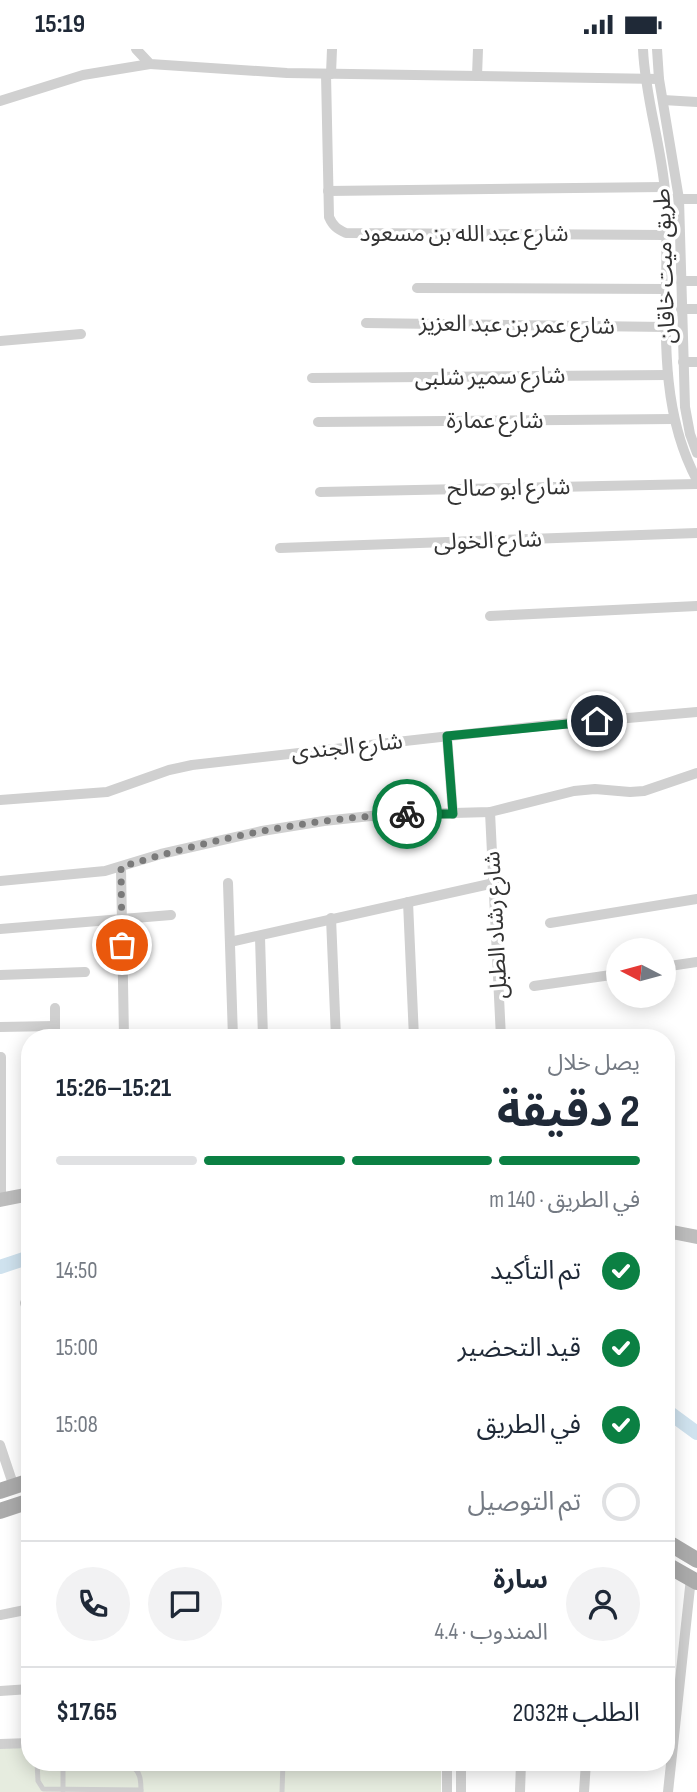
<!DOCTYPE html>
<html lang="ar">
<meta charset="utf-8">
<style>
:root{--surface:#fff;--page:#f2f2f3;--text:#1f2937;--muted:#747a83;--line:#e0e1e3;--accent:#0b8043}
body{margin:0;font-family:"Sofia Sans Condensed","Noto Sans Arabic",sans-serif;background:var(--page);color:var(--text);direction:rtl;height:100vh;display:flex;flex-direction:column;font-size:26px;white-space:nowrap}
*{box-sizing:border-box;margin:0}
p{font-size:23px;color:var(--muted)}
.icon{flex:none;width:38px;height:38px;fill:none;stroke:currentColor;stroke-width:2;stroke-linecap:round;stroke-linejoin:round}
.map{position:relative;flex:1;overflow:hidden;direction:ltr}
.panel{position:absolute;left:21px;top:980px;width:654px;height:742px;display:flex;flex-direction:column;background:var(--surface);border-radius:28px;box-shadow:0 4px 18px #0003;direction:rtl}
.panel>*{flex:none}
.needle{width:46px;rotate:276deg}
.tools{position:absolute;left:606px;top:889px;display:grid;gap:14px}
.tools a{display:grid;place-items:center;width:70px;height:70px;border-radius:50%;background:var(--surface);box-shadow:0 4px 18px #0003;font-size:35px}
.pin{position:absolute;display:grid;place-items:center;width:60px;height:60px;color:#fff;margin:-30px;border:4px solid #fff;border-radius:50%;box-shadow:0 2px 7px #0007}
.courier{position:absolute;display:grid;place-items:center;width:70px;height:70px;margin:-35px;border:5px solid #0b8043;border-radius:50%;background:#fff;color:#222;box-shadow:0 2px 9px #0007}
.headline em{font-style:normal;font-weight:700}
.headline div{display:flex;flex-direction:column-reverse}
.headline{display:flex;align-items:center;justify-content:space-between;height:119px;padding:0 35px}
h1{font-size:46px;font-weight:700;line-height:52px}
.bar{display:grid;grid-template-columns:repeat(4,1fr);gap:10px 7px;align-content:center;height:84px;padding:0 35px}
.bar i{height:9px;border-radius:5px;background:var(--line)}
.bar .active{background:var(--accent)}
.bar p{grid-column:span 4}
.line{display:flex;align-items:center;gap:18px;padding:0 35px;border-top:2px solid var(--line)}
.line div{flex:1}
.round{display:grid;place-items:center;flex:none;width:74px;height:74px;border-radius:37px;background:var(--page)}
ol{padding:0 35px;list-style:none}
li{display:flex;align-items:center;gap:21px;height:77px}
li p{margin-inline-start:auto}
li .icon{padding:7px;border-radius:50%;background:var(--accent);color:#fff;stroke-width:4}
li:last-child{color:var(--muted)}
li i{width:38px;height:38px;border:4px solid var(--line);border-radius:50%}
.status{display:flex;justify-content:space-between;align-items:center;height:49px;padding:0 35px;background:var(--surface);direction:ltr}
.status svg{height:19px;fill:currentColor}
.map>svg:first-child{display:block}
</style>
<div class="status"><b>15:19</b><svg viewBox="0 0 49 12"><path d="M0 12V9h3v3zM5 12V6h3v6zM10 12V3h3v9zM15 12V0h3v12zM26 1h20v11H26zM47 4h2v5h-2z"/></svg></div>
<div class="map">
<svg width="697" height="1743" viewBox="0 0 697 1743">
<rect width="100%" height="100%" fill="#fff"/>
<polygon fill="#e6ecdf" points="30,1694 30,1713 441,1713 441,1743 0,1743 0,1695"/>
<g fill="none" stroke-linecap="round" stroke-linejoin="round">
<g stroke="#cfe2ee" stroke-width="14">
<polyline points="0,1218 30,1208"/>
<polyline points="667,1362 697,1384"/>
</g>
<g stroke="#d0d0d0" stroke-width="5">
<polyline points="37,1713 38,1732 43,1740 141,1741"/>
<path d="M37,1716H130C141,1722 141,1732 141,1743"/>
<polyline points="63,1741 63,1713"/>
<polyline points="282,1743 283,1713"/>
</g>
<g stroke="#d0d0d0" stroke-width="10">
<polyline points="136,0 150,15 287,24 659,30"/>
<path d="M643,0C645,48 661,95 665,142C672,237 650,344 697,431"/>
<polyline points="657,0 659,30 679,150 685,358 690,385 697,404"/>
<path d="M326,25L329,168C333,177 337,180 346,184L665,186"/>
<polyline points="331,25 332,0"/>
<polyline points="477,27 478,0"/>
<polyline points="663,51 697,53"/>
<polyline points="0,52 83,26 150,15"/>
<polyline points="328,142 664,138"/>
<polyline points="673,150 697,150"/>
<polyline points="681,232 697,232"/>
<polyline points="417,239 666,240"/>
<polyline points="681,260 697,260"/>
<polyline points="366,274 667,278"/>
<polyline points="0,292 81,285"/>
<polyline points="683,313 697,313"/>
<polyline points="312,329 668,326"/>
<polyline points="318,373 673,370"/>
<polyline points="320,443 697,435"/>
<polyline points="280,499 697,484"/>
<polyline points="490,567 697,557"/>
<polyline points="447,687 453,765"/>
<polyline points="0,751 107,743 169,721 192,716 548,676 697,663"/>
<polyline points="490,763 501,989"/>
<polyline points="121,819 124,989"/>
<polyline points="0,832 105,822 161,805 262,782 324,772 380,766 490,763 574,742 595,740 630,743 644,742 697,724"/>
<polyline points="228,834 233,989"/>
<polyline points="408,853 414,989"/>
<polyline points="331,869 336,989"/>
<polyline points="550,874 697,850"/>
<polyline points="0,880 171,866"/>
<polyline points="260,888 263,989"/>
<polyline points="230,893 494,834"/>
<polyline points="663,918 697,913"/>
<polyline points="0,926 85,923"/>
<polyline points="534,937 618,925"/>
<polyline points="55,959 55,989"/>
<polyline points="0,978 55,977"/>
<polyline points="1,1008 1,1151"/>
<polyline points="667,1197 673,1184"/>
<polyline points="25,1254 30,1269"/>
<polyline points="0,1396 14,1438"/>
<polyline points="0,1566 30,1560"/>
<polyline points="0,1642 30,1640"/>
<polyline points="0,1695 30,1694"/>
<polyline points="447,1743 447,1713"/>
<polyline points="461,1743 461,1713"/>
<polyline points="520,1743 521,1713"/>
<polyline points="584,1743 586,1713"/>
<polyline points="668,1743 691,1529"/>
</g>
<g stroke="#bdbdbd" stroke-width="14">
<polyline points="0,1151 30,1145"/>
<polyline points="667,1182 697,1188"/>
</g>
<g stroke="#ababab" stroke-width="16">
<polyline points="0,1442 30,1432"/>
<polyline points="0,1462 30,1452"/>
<polyline points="667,1493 697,1511"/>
<polyline points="667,1516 697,1533"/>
</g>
</g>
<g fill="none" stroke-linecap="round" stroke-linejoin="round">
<path stroke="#7a7a7a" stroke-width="7" stroke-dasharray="0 12.6" d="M122,896L121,818C214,789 309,769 407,765"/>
<polyline stroke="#0b8043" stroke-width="9" points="407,765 453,765 447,687 597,672"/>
</g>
<g text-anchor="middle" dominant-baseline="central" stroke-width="7" stroke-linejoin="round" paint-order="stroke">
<g font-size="23" fill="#333" stroke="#fff">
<text x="464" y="185">شارع عبد الله بن مسعود</text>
<text transform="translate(665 217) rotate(-92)">طريق ميت خاقان</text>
<text transform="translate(517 276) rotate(1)">شارع عمر بن عبد العزيز</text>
<text transform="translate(490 328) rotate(-1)">شارع سمير شلبى</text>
<text x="495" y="372">شارع عمارة</text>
<text transform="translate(509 439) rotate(-1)">شارع ابو صالح</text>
<text transform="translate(488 492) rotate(-2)">شارع الخولى</text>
<text transform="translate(347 698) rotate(-6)">شارع الجندى</text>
<text transform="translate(496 876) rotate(-93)">شارع رشاد الطبل</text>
</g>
</g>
</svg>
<div class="tools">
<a><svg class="needle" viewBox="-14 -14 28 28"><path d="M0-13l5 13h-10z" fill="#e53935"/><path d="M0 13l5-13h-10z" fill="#747a83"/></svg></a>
</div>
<div class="pin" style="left:122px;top:896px;background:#ea580c"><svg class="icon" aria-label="bag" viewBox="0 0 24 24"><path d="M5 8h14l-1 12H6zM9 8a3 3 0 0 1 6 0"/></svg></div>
<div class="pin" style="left:597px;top:672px;background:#1f2937"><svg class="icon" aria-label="home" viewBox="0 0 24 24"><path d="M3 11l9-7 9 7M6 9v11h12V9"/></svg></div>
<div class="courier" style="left:407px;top:765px"><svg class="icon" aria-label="bike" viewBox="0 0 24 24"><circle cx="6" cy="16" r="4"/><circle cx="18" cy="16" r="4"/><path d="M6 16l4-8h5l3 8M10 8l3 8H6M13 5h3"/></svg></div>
<section class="panel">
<div class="headline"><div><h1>2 دقيقة</h1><p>يصل خلال</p></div><em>15:21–15:26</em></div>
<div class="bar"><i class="active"></i><i class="active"></i><i class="active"></i><i></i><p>في الطريق · 140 m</p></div>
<ol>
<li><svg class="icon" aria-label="check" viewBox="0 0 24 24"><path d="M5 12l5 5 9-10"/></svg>تم التأكيد<p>14:50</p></li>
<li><svg class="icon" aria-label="check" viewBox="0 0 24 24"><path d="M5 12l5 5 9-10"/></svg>قيد التحضير<p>15:00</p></li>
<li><svg class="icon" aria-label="check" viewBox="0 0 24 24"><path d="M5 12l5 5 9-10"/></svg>في الطريق<p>15:08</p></li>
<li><i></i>تم التوصيل</li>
</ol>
<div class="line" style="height:126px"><a class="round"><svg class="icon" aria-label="person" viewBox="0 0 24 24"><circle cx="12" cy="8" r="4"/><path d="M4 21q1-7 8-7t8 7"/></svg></a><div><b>سارة</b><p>المندوب · 4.4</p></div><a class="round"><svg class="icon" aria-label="chat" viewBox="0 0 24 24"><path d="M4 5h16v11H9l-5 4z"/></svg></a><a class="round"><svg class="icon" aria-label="phone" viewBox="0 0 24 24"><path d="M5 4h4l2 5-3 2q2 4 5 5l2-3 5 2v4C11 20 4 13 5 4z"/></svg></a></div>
<div class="line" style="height:91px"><div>الطلب #2032</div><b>$17.65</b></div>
</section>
</div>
